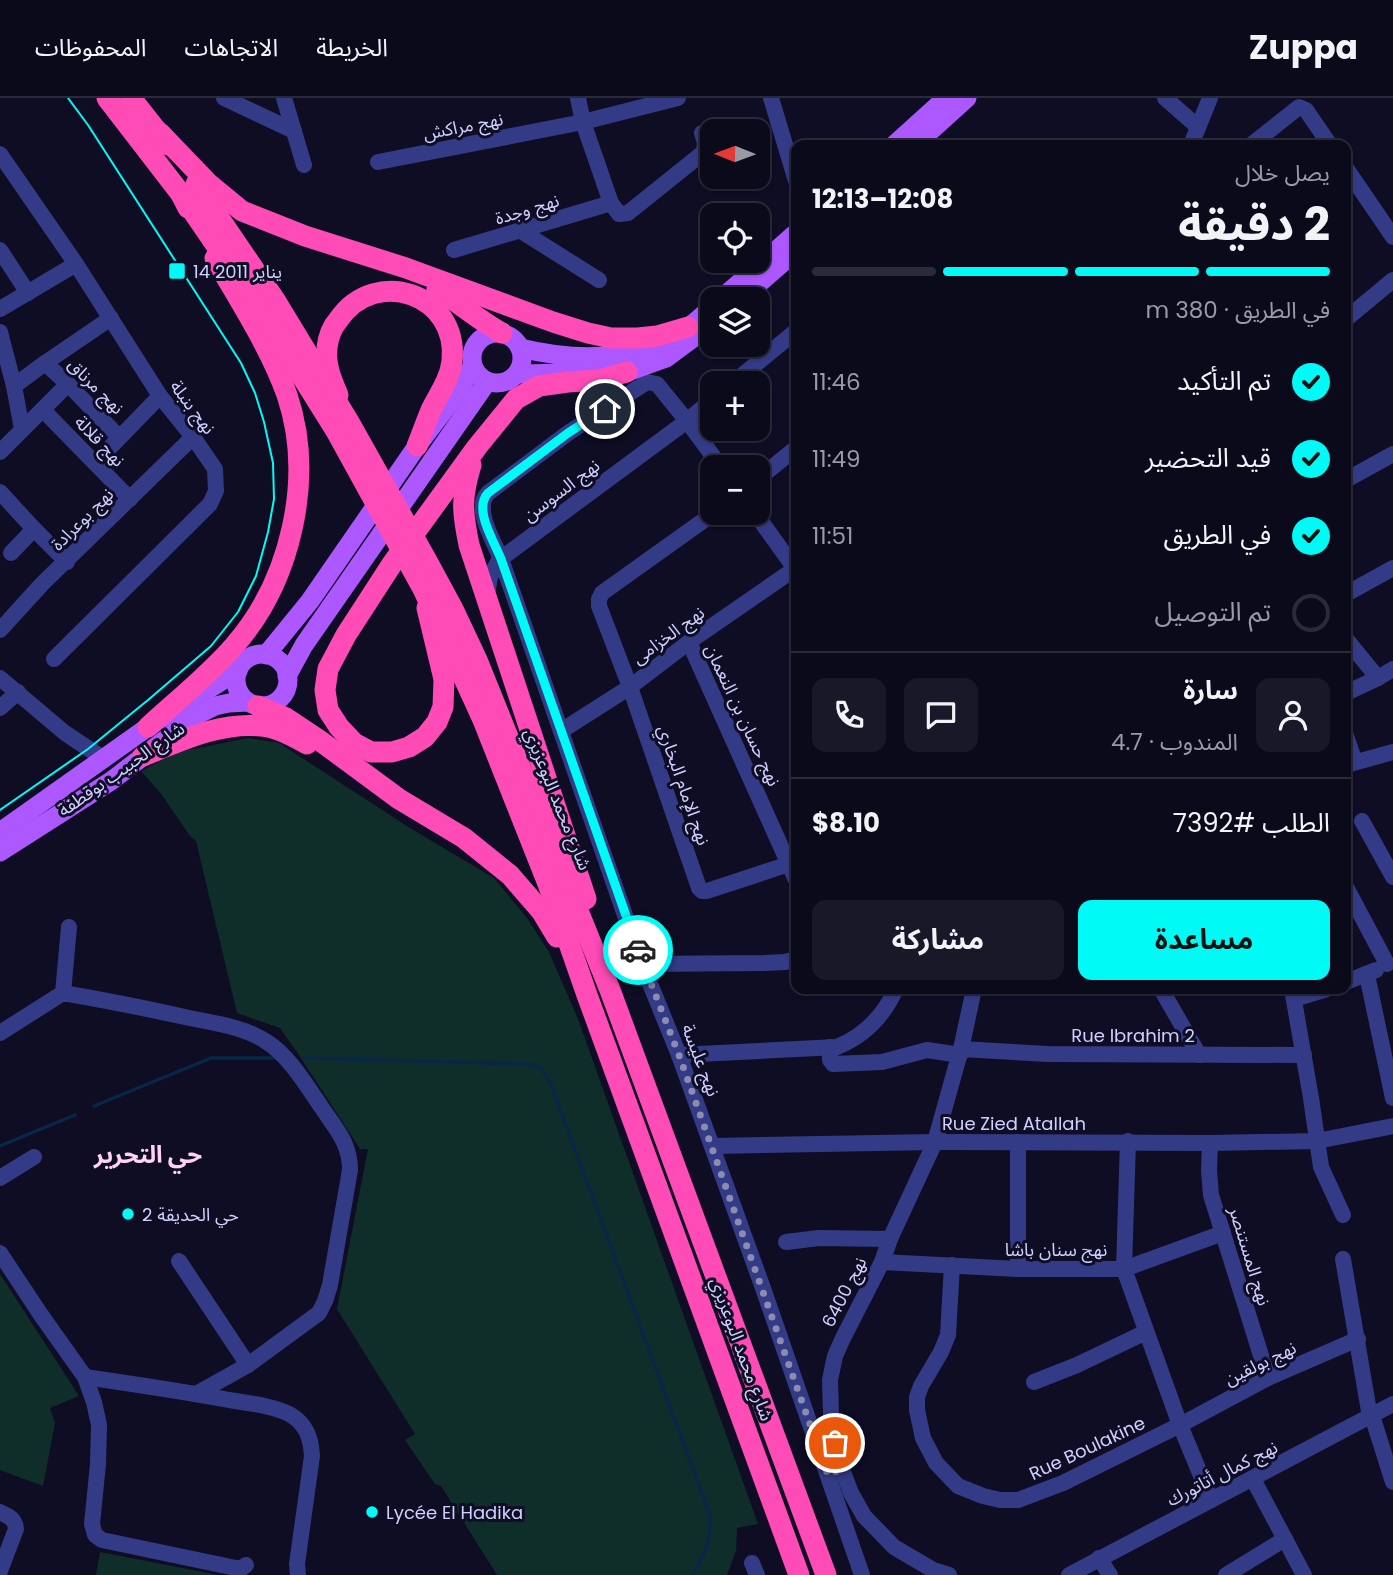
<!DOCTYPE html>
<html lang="ar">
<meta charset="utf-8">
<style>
:root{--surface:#0a0a1b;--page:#181828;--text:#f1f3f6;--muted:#999aa3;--line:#2a2b3a;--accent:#00fbf7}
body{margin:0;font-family:Poppins,"Noto Sans Arabic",sans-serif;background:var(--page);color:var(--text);direction:rtl;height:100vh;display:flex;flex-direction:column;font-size:26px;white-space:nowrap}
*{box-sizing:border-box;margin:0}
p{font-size:23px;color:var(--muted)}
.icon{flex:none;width:38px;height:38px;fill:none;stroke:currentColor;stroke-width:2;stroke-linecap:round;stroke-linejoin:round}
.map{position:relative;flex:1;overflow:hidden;direction:ltr}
.side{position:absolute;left:791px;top:42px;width:560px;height:854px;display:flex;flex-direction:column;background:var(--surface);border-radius:14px;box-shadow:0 2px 5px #0004,0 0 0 2px var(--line);direction:rtl}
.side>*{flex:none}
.needle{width:46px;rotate:271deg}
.controls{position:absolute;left:700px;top:21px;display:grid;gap:14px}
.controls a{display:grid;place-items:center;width:70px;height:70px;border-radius:14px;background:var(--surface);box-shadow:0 2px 5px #0004,0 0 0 2px var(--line);font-size:35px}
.pin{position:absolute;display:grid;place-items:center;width:60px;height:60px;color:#fff;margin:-30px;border:4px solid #fff;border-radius:50%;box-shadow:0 2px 7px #0007}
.courier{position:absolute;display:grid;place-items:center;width:70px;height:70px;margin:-35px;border:5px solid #00fbf7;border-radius:50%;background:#fff;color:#222;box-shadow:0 2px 9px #0007}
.summary em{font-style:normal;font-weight:700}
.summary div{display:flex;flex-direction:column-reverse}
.summary{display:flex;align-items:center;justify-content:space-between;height:119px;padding:0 21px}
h1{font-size:46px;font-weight:700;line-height:52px}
.bar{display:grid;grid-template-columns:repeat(4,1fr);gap:10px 7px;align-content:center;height:84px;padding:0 21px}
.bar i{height:9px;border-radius:5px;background:var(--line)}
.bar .on{background:var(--accent)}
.bar p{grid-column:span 4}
.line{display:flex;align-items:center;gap:18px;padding:0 21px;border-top:2px solid var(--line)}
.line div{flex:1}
.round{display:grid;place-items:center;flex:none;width:74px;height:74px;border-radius:14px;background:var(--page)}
ol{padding:0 21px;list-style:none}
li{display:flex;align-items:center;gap:21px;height:77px}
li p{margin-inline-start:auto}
li .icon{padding:7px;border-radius:50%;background:var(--accent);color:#111;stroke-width:4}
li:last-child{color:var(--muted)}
li i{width:38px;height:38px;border:4px solid var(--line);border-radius:50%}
.button{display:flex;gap:14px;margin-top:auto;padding:14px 21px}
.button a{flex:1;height:80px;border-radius:14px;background:var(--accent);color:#111;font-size:28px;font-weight:700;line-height:80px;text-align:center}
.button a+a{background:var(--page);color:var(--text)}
header{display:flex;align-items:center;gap:42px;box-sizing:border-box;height:98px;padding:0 35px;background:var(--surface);border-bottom:2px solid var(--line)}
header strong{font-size:33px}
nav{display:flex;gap:38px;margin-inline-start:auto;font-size:24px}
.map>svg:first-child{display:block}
</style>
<header>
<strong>Zuppa</strong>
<nav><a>الخريطة</a><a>الاتجاهات</a><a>المحفوظات</a></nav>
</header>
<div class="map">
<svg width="1393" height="1477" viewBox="0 0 1393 1477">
<rect width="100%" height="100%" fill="#0e0d24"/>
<g fill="#0f2e2a">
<polygon points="248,640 279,645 410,730 494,780 527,820 549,854 578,921 758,1426 737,1430 736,1453 727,1477 497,1477 441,1388 435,1386 405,1342 415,1336 337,1211 368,1051 360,1051 297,954 280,930 237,915 196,743 190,738 162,697 141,673 179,654"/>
<polygon points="0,1176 79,1298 50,1310 55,1325 43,1388 0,1372"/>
<polygon points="100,1454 218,1477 96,1477"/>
</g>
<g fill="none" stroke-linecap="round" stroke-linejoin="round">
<g stroke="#082647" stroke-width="3.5">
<path d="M304,960L528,966L540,969L550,984L710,1417C711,1445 706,1453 692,1477"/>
<polyline points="94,1008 211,960 277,960"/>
<polyline points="0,1048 75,1017"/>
</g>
<g stroke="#343b86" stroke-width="16">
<polyline points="224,0 294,33"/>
<polyline points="284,0 304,67"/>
<polyline points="578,0 583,24 611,105 619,116 628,115 704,54 705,45 702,35"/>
<polyline points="771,0 796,83"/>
<polyline points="1165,0 1198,29"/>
<polyline points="1191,47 1210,0"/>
<polyline points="1251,47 1299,9 1306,12 1330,47"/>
<polyline points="0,56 76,166 160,298 193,339 215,371 216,393 210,406 54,561"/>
<polyline points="378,64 583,24 678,0"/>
<polyline points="1346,70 1393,139"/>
<polyline points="521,133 599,182"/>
<polyline points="0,152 28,195"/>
<polyline points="454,152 611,105"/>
<polyline points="0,211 76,166"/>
<polyline points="1346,221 1393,182"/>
<polyline points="0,234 14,288 22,331"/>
<polyline points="45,265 68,286 119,339"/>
<polyline points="733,285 796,233"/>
<polyline points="14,288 45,265 111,220"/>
<polyline points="43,312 130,401"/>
<polyline points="0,354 68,286"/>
<polyline points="95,365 160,298"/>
<path d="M721,369L687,323L657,286L647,284L568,335L488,395C473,411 494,443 501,461L642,866L679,957L764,1193L862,1477"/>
<polyline points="758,381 796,350"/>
<polyline points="1346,382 1393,356"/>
<polyline points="0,394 34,431 67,464"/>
<polyline points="714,415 602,495 599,501 599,508 630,589 699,790 702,793 707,793 789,766"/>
<polyline points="755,415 796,472"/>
<polyline points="11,455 34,431"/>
<polyline points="1346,496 1393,470"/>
<polyline points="487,497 490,479 499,462 687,323 712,302"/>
<polyline points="0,532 42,486 193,339"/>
<polyline points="1346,541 1378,580"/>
<polyline points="689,544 796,782"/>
<polyline points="0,580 65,635 104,661"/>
<polyline points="1346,595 1378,580 1393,571"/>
<polyline points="0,610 18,594"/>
<polyline points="561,633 630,589 689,544 796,470"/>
<polyline points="1346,638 1355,664"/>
<polyline points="1346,667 1393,654"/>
<polyline points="1362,723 1393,779"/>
<polyline points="1346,789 1387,866"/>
<polyline points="642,866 764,865 785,864 796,861"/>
<polyline points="1367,877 1393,1000"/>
<polyline points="1346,884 1376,872"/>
<polyline points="1161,891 1199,957"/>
<polyline points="1292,891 1311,1000 1321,1069 1343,1117"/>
<polyline points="63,895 69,829"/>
<polyline points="1294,901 1327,891"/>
<path d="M0,935L63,895C104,902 144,910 185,919C212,925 243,928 267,944C290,959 306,987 322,1010C336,1031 350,1045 350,1072L330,1187L325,1203L319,1215L248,1267L196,1296"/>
<polyline points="830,949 830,962 833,966 882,964 927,952 960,957"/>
<polyline points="961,951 1047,956 1304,957"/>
<path d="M679,957L837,949C864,938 884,917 896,891"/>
<polyline points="1128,1043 1124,1171 1180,1327 1211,1402"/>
<polyline points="1210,1045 1209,1073 1211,1097 1268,1280"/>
<polyline points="712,1048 935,1044 1210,1045 1317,1043 1393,1028"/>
<polyline points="0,1080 34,1059"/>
<polyline points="786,1144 819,1140 890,1141"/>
<polyline points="0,1155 41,1217 85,1279 94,1304 99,1327 98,1366 92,1426 95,1437 102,1442 236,1470 242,1470 246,1467"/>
<polyline points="1343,1161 1370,1319 1374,1324 1393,1384"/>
<polyline points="179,1163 248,1267"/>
<polyline points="882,1164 1018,1171 1124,1171 1223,1135"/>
<polyline points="952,1167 948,1237 941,1254 921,1288 917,1299 917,1312 923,1340 936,1365 958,1388 983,1398 1000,1402 1018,1402 1063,1385 1180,1327 1268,1280 1358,1241"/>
<polyline points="1018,1171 1018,1044"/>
<path d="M85,1279C133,1286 181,1293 229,1302C248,1305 275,1308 291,1317C307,1327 311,1341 312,1358L297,1466L298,1477"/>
<polyline points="1034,1284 1077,1267 1146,1234"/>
<polyline points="1253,1381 1304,1477"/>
<path d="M0,1414C9,1419 15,1420 16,1431L0,1473"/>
<polyline points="1099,1460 1110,1477"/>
<polyline points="752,1465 757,1477"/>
<polyline points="949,1477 933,1472 894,1449 864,1418 851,1395 842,1371 835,1344 831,1317 830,1282 835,1258 843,1240 882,1164 890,1141 935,1044 961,951 974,891"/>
<polyline points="1069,1477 1393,1306"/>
<polyline points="1226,1477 1285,1441"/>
</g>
<g stroke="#ad57ff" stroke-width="19">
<polyline points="894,47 946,0"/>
<polyline points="915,47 967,0"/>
<polyline points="721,201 796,135"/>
<polyline points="741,201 796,153"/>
<circle cx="497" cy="260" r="25"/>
<path d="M520,250C579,264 635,264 687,230C696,224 704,216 712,209"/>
<polyline points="517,276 627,274 666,260 712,226"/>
<circle cx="262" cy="582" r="26"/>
<polyline points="266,557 310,503 417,348 461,290 472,268"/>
<polyline points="287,578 304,547 487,284"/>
<polyline points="0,734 148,629 238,573"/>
<polyline points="0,754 111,683 197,617 215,608 229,605 248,604"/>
</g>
<g stroke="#ff4bb6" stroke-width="21">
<polyline points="107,0 181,96 188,110"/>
<polyline points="131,0 168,47"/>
<polyline points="160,35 208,85 242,113 305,138 406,170 553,224 588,235 611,240 638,240 657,238 688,229"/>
<path d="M437,191C459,205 479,222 502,235"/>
<path d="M338,297C332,283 325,267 327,250C328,239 332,229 339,221C376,168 459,196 452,263C450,281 439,296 431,312C426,324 422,336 417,348"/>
<path d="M471,367C461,400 462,413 469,447L586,801"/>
<polyline points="427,510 444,581 443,609 437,624 425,639 409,649 392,654 371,654 354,645 339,629 328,612 325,592 328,571 346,537 392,466 477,349 516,301 539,288 568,284 599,282 627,274"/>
<polyline points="258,608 286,620 319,642 399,701 464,740 510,777 542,814 557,839"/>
<path d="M148,629C176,603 209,577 234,548C291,483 315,380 287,297C270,249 240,204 215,160"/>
<path d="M143,658C181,643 219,624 261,628C277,629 294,639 307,646"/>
<polyline points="566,783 610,892 826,1477"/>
<polyline points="550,791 587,897 799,1477"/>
</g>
<polyline stroke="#00fbf7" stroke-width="2" points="0,712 88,651 148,602 211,548 238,514 256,478 268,434 274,401 273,365 264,324 255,295 241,265 88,27 68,0"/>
<g stroke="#ff4bb6" stroke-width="21">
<polyline points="196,86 275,202 349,324 427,463 453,511 477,562 566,783"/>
<polyline points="181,96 259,210 336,333 423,491 483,622 550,791"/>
</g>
</g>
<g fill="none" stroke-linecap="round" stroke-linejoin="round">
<polyline stroke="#8c8cb2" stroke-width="7" stroke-dasharray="0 12.6" points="638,852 679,957 828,1377 842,1371 835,1345"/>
<path stroke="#00fbf7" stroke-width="9" d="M605,311L568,335L488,395C473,411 494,443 501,461L638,852"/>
</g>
<g fill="#00fbf7" stroke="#0e0d24" stroke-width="2.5">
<rect x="168" y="164" width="18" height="18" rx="3.5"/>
<circle cx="128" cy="1116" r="7"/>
<circle cx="372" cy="1414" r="7"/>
</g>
<g text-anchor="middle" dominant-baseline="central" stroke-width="6" stroke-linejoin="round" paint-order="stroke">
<g font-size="18" fill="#d0d0ff" stroke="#0e0d24">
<text transform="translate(463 28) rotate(-11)">نهج مراكش</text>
<text transform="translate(527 111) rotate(-17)">نهج وجدة</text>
<text transform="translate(96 288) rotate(45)">نهج مرناق</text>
<text transform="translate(193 309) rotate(53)">نهج بنبلة</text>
<text transform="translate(100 343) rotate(46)">نهج قلالة</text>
<text transform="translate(561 392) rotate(-37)">نهج السوسن</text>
<text transform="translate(82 421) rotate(-45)">نهج بوعرادة</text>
<text transform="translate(668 537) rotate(-36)">نهج الخزامى</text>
<text transform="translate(743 617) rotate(65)">نهج حسان بن النعمان</text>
<text transform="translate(121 671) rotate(-35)">شارع الحبيب بوقطفة</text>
<text transform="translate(684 687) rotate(71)">نهج الإمام البخاري</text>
<text transform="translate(558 701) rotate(68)">شارع محمد البوعزيزي</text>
<text x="1133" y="937">Rue Ibrahim 2</text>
<text transform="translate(701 962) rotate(69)">نهج عليسة</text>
<text x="1014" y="1025">Rue Zied Atallah</text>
<text x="1056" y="1151">نهج سنان باشا</text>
<text transform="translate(1250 1158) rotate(73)">نهج المستنصر</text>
<text transform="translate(844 1194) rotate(-63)">نهج 6400</text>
<text transform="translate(742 1251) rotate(70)">شارع محمد البوعزيزي</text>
<text transform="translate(1260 1265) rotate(-26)">نهج بولقين</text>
<text transform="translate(1087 1350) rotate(-25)">Rue Boulakine</text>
<text transform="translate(1222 1375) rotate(-27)">نهج كمال أتاتورك</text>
</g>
<g font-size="18" fill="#d0d0ff" stroke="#0e0d24" text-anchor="start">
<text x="193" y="173">14 يناير 2011</text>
<text x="142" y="1116">حي الحديقة 2</text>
<text x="386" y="1414">Lycée El Hadika</text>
</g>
<g font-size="24" font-weight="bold" fill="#ffd2f4" stroke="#0e0d24">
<text x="148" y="1056">حي التحرير</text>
</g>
</g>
</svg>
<div class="controls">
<a><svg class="needle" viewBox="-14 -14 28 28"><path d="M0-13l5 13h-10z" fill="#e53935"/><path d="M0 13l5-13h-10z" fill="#999aa3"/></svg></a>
<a><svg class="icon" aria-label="locate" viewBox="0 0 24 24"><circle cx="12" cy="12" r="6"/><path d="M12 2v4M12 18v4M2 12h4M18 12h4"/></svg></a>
<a><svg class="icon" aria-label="layers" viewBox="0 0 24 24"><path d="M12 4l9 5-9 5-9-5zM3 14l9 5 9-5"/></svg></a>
<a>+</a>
<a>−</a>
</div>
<div class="pin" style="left:835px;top:1345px;background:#ea580c"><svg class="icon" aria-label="bag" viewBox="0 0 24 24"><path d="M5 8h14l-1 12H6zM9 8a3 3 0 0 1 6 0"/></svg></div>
<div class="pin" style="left:605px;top:311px;background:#1f2937"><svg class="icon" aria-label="home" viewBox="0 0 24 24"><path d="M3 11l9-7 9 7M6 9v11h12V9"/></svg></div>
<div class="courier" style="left:638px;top:852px"><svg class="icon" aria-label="car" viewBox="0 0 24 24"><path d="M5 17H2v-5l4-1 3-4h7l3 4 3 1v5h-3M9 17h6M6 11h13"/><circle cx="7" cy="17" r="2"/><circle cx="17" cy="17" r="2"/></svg></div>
<section class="side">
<div class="summary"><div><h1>2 دقيقة</h1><p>يصل خلال</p></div><em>12:08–12:13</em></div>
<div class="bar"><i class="on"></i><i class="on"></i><i class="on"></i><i></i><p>في الطريق · 380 m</p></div>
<ol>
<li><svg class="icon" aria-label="check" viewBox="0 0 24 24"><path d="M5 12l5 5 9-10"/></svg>تم التأكيد<p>11:46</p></li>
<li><svg class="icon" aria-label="check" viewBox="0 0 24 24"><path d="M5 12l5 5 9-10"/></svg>قيد التحضير<p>11:49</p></li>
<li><svg class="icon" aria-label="check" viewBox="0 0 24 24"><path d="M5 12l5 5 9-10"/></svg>في الطريق<p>11:51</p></li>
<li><i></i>تم التوصيل</li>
</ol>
<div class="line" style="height:126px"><a class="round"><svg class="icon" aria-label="person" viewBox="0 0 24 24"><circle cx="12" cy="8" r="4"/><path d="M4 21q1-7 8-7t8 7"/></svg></a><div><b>سارة</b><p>المندوب · 4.7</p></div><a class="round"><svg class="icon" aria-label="chat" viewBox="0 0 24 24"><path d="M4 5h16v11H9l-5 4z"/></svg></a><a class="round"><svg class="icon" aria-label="phone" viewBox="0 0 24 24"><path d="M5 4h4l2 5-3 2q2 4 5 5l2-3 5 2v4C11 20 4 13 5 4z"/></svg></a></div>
<div class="line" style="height:91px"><div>الطلب #7392</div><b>$8.10</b></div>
<div class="button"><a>مساعدة</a><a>مشاركة</a></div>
</section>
</div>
